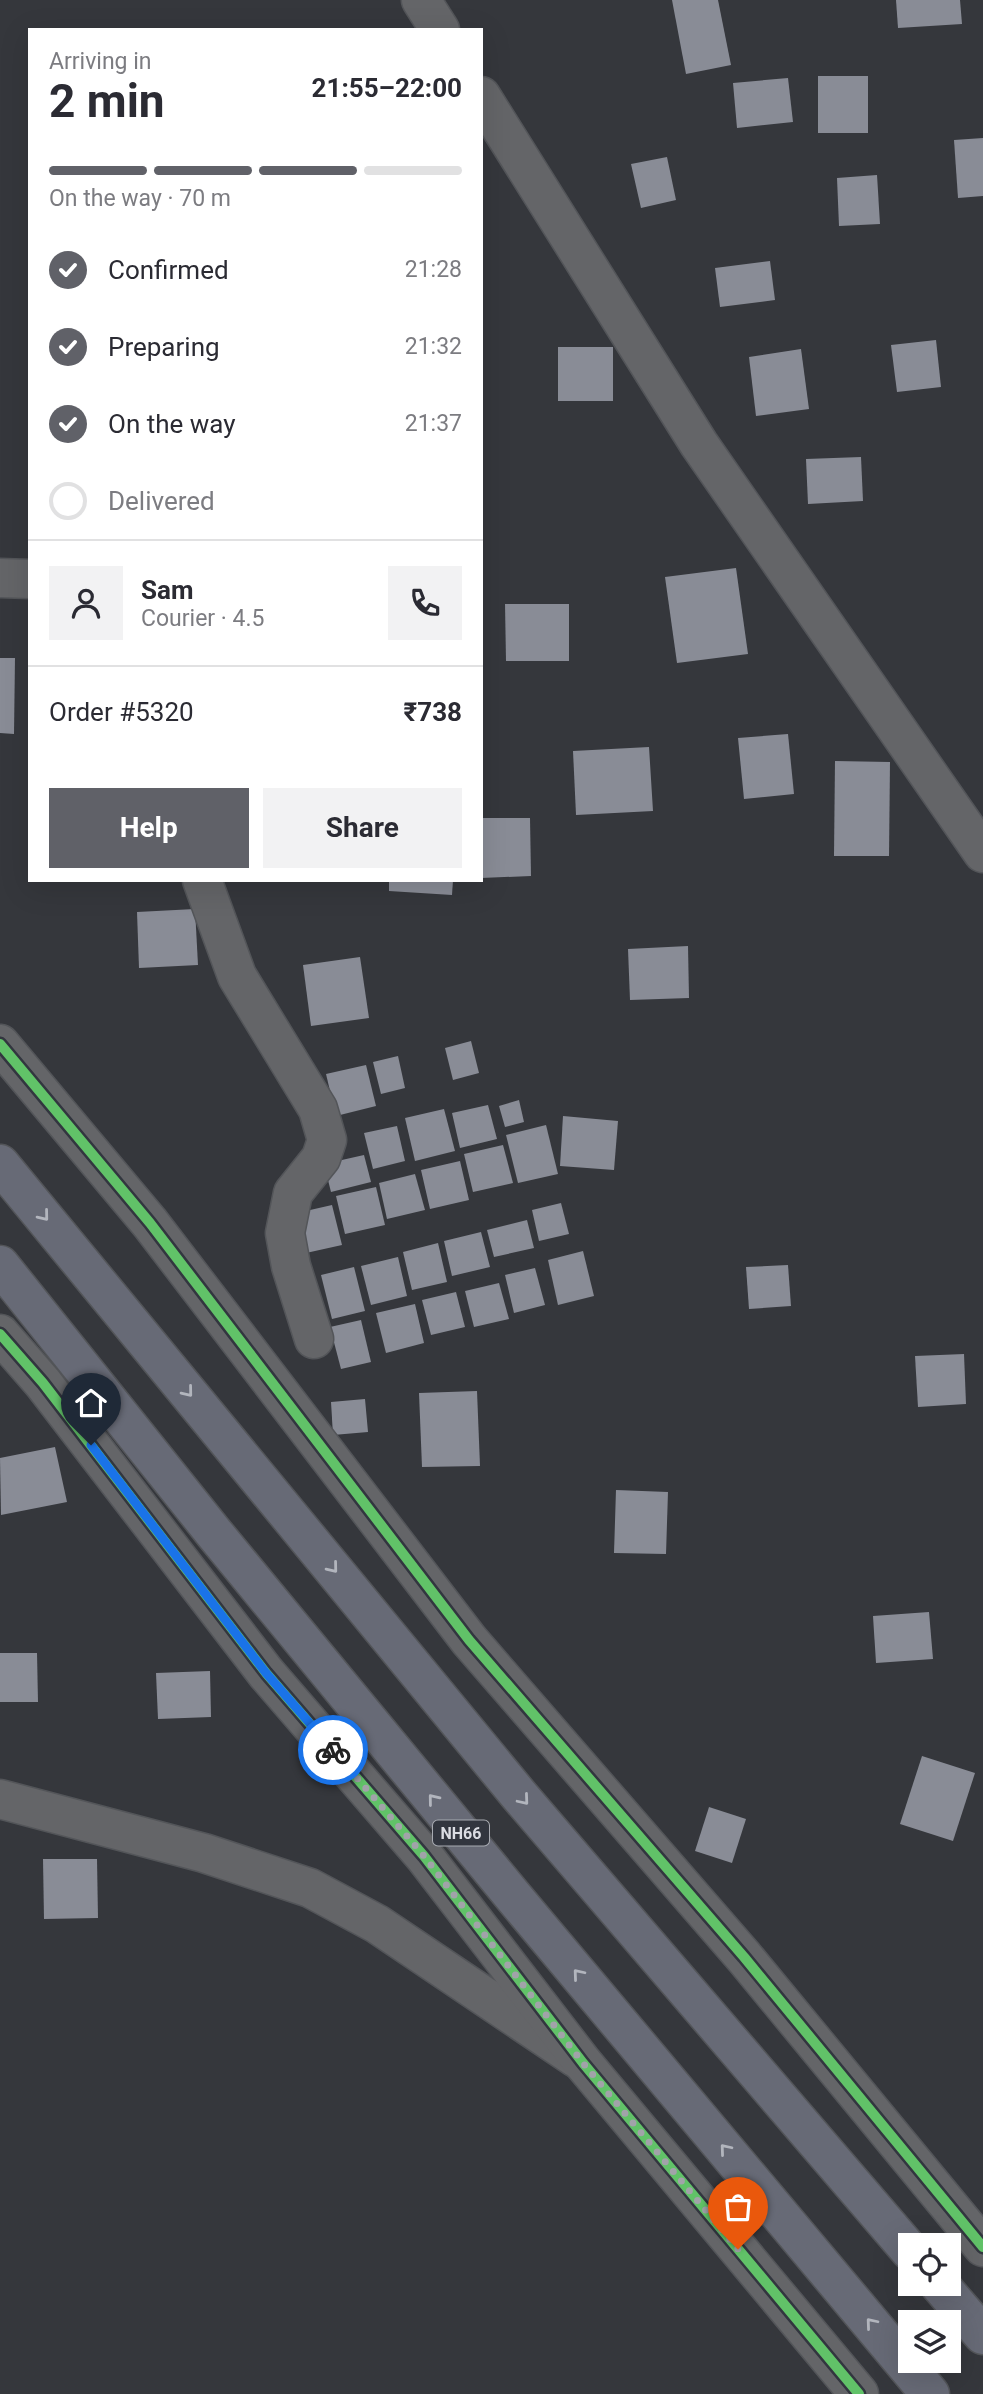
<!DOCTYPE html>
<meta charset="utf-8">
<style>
:root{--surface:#fff;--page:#f2f2f3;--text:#2b2b33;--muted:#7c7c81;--line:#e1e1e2;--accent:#606168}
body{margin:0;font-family:Roboto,sans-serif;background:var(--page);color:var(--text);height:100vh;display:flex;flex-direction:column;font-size:26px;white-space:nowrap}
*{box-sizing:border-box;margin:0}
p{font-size:23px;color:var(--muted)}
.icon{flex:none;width:38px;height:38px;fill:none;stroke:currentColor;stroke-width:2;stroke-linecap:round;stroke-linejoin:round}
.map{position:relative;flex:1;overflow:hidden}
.panel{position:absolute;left:28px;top:28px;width:455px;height:854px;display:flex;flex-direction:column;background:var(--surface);border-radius:0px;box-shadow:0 7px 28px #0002}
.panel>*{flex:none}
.tools{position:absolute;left:898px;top:2233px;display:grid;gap:14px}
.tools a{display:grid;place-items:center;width:63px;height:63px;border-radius:0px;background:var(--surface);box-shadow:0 7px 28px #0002;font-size:35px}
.pin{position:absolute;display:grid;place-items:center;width:60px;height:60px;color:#fff;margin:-72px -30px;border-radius:50% 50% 50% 0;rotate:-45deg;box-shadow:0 0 7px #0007}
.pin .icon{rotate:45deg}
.courier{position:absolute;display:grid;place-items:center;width:70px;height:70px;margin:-35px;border:5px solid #1a73e8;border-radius:50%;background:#fff;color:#222;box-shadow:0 2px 9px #0007}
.overview em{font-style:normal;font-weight:700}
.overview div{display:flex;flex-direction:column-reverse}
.overview{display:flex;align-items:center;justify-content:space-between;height:119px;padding:0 21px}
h1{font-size:46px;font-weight:700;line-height:52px}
.bar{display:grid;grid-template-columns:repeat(4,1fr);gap:10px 7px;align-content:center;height:84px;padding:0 21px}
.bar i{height:9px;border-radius:5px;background:var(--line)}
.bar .active{background:var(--accent)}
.bar p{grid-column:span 4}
.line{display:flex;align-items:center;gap:18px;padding:0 21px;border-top:2px solid var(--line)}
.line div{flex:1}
.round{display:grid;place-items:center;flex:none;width:74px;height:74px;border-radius:0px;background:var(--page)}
ol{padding:0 21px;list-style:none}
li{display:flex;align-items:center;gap:21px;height:77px}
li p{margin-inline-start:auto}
li .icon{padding:7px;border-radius:50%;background:var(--accent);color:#fff;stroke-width:4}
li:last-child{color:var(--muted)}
li i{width:38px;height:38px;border:4px solid var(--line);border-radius:50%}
.action{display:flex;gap:14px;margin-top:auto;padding:14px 21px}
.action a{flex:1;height:80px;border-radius:0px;background:var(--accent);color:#fff;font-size:28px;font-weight:700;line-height:80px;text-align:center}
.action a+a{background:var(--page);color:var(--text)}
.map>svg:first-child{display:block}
</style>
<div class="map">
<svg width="983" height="2394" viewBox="0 0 983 2394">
<rect width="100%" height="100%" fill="#35373c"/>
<g fill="#898c96">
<polygon points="672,0 718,0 731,65 686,74"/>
<polygon points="896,0 960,0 962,24 898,28"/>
<rect x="818" y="76" width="50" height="57"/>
<polygon points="788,78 793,122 737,128 733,83"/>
<polygon points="983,138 983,196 958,198 954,140"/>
<polygon points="667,157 676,200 641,208 631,164"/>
<polygon points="877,175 880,224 839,226 837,178"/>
<polygon points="770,261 775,300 720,307 715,268"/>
<polygon points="936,340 941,387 897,392 891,345"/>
<rect x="558" y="347" width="55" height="54"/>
<polygon points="801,349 809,409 756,416 749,357"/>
<polygon points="861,457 863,501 808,504 806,459"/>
<polygon points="736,568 748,654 677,663 665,577"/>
<polygon points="505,604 569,604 569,661 506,661"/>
<polygon points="0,658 15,658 14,734 0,733"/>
<polygon points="788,734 794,794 744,799 738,738"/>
<polygon points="649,747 653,811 576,815 573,751"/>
<polygon points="835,761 890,762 889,856 834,856"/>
<polygon points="481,818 530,818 531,876 481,878"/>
<polygon points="389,880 453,880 452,895 389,891"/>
<polygon points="195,909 198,965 139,968 137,912"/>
<polygon points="688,946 689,998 630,1000 628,949"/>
<polygon points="360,957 369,1018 311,1026 303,965"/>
<polygon points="471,1041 479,1073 453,1080 445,1048"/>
<polygon points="398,1056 405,1088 381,1094 373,1062"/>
<polygon points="366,1065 376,1106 336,1116 326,1074"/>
<polygon points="519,1100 524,1122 505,1127 499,1106"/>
<polygon points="488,1105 497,1139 460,1148 452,1113"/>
<polygon points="444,1109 455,1151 415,1161 405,1118"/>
<polygon points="563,1116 618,1121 614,1170 560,1166"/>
<polygon points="546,1125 558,1174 518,1183 506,1135"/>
<polygon points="397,1126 405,1161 373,1169 364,1133"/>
<polygon points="503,1145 513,1183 473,1192 464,1154"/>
<polygon points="364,1155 371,1182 331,1192 324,1164"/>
<polygon points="460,1161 469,1200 430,1209 421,1170"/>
<polygon points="415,1174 425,1210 387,1219 379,1183"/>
<polygon points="376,1187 385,1225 345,1234 336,1196"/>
<polygon points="561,1203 569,1234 539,1241 532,1210"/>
<polygon points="332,1205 342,1245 306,1253 297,1213"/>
<polygon points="527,1220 534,1248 494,1257 487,1230"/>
<polygon points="481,1232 490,1267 452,1276 444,1241"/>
<polygon points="438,1243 447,1282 412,1290 403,1252"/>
<polygon points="583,1251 594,1296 558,1305 548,1260"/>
<polygon points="398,1257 407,1296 371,1305 361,1266"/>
<polygon points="788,1265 791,1306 749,1309 746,1267"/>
<polygon points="354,1267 365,1311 332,1319 321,1275"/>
<polygon points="535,1268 545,1305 514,1313 505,1275"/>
<polygon points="499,1283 509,1319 474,1327 465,1291"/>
<polygon points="456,1292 465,1327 431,1335 422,1300"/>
<polygon points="415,1304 424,1343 386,1353 376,1313"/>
<polygon points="361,1320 371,1362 341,1369 330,1327"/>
<polygon points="964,1354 966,1404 918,1407 915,1356"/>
<polygon points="477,1391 480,1466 422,1467 419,1393"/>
<polygon points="365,1399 368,1432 333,1435 331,1402"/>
<polygon points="55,1447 67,1502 1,1515 0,1458"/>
<polygon points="616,1490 668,1492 666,1554 614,1553"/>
<polygon points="929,1612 933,1659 876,1663 873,1616"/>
<polygon points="0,1653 37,1653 38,1702 0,1702"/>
<polygon points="210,1671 211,1717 158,1719 156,1673"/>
<polygon points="922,1756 975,1773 953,1841 900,1824"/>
<polygon points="709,1807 746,1819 732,1863 695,1851"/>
<polygon points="43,1859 97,1859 98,1918 44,1919"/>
</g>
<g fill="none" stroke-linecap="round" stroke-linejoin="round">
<g stroke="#535559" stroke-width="41">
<g id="minor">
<polyline points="0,578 30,579"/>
<polyline points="202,880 237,976 318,1109 327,1140 321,1158 293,1193 285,1233 291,1266 314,1339"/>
<polyline points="0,1799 204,1853 310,1888 377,1924 576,2058"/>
</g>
</g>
<g stroke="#535559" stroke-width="41">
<g id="tertiary">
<polyline points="0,1044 150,1223 469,1640 744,1957 983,2247"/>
<polyline points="0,1334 43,1383 266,1673 424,1856 583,2063 859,2394"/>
</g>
</g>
<g stroke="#535559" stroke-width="41">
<g id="secondary">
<polyline points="421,0 440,30"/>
<polyline points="481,96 699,444 983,853"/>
</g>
</g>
<g stroke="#535559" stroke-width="41">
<g id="trunk">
<polyline points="0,1164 518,1794 910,2251"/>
<polyline points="0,1265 214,1533 512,1895 930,2394"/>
<polyline points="939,2284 983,2335"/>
</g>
</g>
<use href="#minor" stroke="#646568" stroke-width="38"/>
<use href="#tertiary" stroke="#646568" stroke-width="38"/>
<use href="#secondary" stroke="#646568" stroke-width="38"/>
<use href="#trunk" stroke="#676a76" stroke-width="38"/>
<g stroke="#32363f" stroke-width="15">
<g id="cycleway">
<polyline points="0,1044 150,1223 469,1640 744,1957 983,2247"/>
<polyline points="0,1334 43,1383 266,1673 424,1856 583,2063 859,2394"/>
</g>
</g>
<use href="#cycleway" stroke="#61c268" stroke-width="10"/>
</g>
<defs><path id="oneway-chevron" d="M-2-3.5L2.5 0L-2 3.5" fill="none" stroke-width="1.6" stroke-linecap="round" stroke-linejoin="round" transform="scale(1.75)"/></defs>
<g stroke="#b2b5bd">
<use href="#oneway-chevron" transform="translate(44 1216) rotate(51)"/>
<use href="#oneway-chevron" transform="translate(188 1392) rotate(51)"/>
<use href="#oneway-chevron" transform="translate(333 1568) rotate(51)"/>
<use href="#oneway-chevron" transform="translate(433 1799) rotate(-129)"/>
<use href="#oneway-chevron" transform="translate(524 1800) rotate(50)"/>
<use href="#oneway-chevron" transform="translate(578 1974) rotate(-130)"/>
<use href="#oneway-chevron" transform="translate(725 2149) rotate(-130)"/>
<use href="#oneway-chevron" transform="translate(871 2323) rotate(-130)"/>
</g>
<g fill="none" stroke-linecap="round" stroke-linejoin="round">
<polyline stroke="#a1a3a9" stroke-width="7" stroke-dasharray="0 12.6" points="333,1750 424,1856 583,2063 738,2249"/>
<polyline stroke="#1a73e8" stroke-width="9" points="91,1445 266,1673 333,1750"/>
</g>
<g text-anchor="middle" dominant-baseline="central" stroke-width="7" stroke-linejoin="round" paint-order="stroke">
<rect fill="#32363f" stroke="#a8abb2" stroke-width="2" x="433" y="1820.5" width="56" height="25" rx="5"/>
<g font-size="16" font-weight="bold" fill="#dbdde3">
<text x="461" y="1833">NH66</text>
</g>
</g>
</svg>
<div class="tools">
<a><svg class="icon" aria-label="locate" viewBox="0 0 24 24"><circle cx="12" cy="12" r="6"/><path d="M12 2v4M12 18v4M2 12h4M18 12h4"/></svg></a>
<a><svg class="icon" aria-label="layers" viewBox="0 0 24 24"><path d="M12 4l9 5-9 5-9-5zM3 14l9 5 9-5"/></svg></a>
</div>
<div class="pin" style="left:738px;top:2249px;background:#ea580c"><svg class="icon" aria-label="bag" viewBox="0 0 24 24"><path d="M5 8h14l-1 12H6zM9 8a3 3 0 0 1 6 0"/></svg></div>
<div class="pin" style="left:91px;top:1445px;background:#1f2937"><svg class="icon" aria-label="home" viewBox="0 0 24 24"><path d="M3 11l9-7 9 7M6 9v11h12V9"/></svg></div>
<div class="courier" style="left:333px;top:1750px"><svg class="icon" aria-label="bike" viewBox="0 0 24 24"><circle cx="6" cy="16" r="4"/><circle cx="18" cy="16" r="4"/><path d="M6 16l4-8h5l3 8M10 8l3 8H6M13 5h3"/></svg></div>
<section class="panel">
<div class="overview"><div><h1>2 min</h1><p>Arriving in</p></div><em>21:55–22:00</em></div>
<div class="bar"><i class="active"></i><i class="active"></i><i class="active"></i><i></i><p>On the way · 70 m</p></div>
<ol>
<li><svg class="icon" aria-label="check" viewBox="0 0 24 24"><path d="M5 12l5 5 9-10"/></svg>Confirmed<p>21:28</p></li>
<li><svg class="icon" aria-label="check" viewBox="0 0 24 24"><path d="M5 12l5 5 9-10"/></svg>Preparing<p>21:32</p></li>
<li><svg class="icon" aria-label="check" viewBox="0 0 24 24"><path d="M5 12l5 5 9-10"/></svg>On the way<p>21:37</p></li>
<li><i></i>Delivered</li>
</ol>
<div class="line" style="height:126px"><a class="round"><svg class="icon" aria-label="person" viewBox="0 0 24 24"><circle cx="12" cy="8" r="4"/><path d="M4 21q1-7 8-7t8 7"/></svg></a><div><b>Sam</b><p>Courier · 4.5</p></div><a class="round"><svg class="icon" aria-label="phone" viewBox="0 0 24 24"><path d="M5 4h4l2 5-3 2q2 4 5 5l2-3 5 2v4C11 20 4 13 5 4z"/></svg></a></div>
<div class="line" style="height:91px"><div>Order #5320</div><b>₹738</b></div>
<div class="action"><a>Help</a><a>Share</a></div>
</section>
</div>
